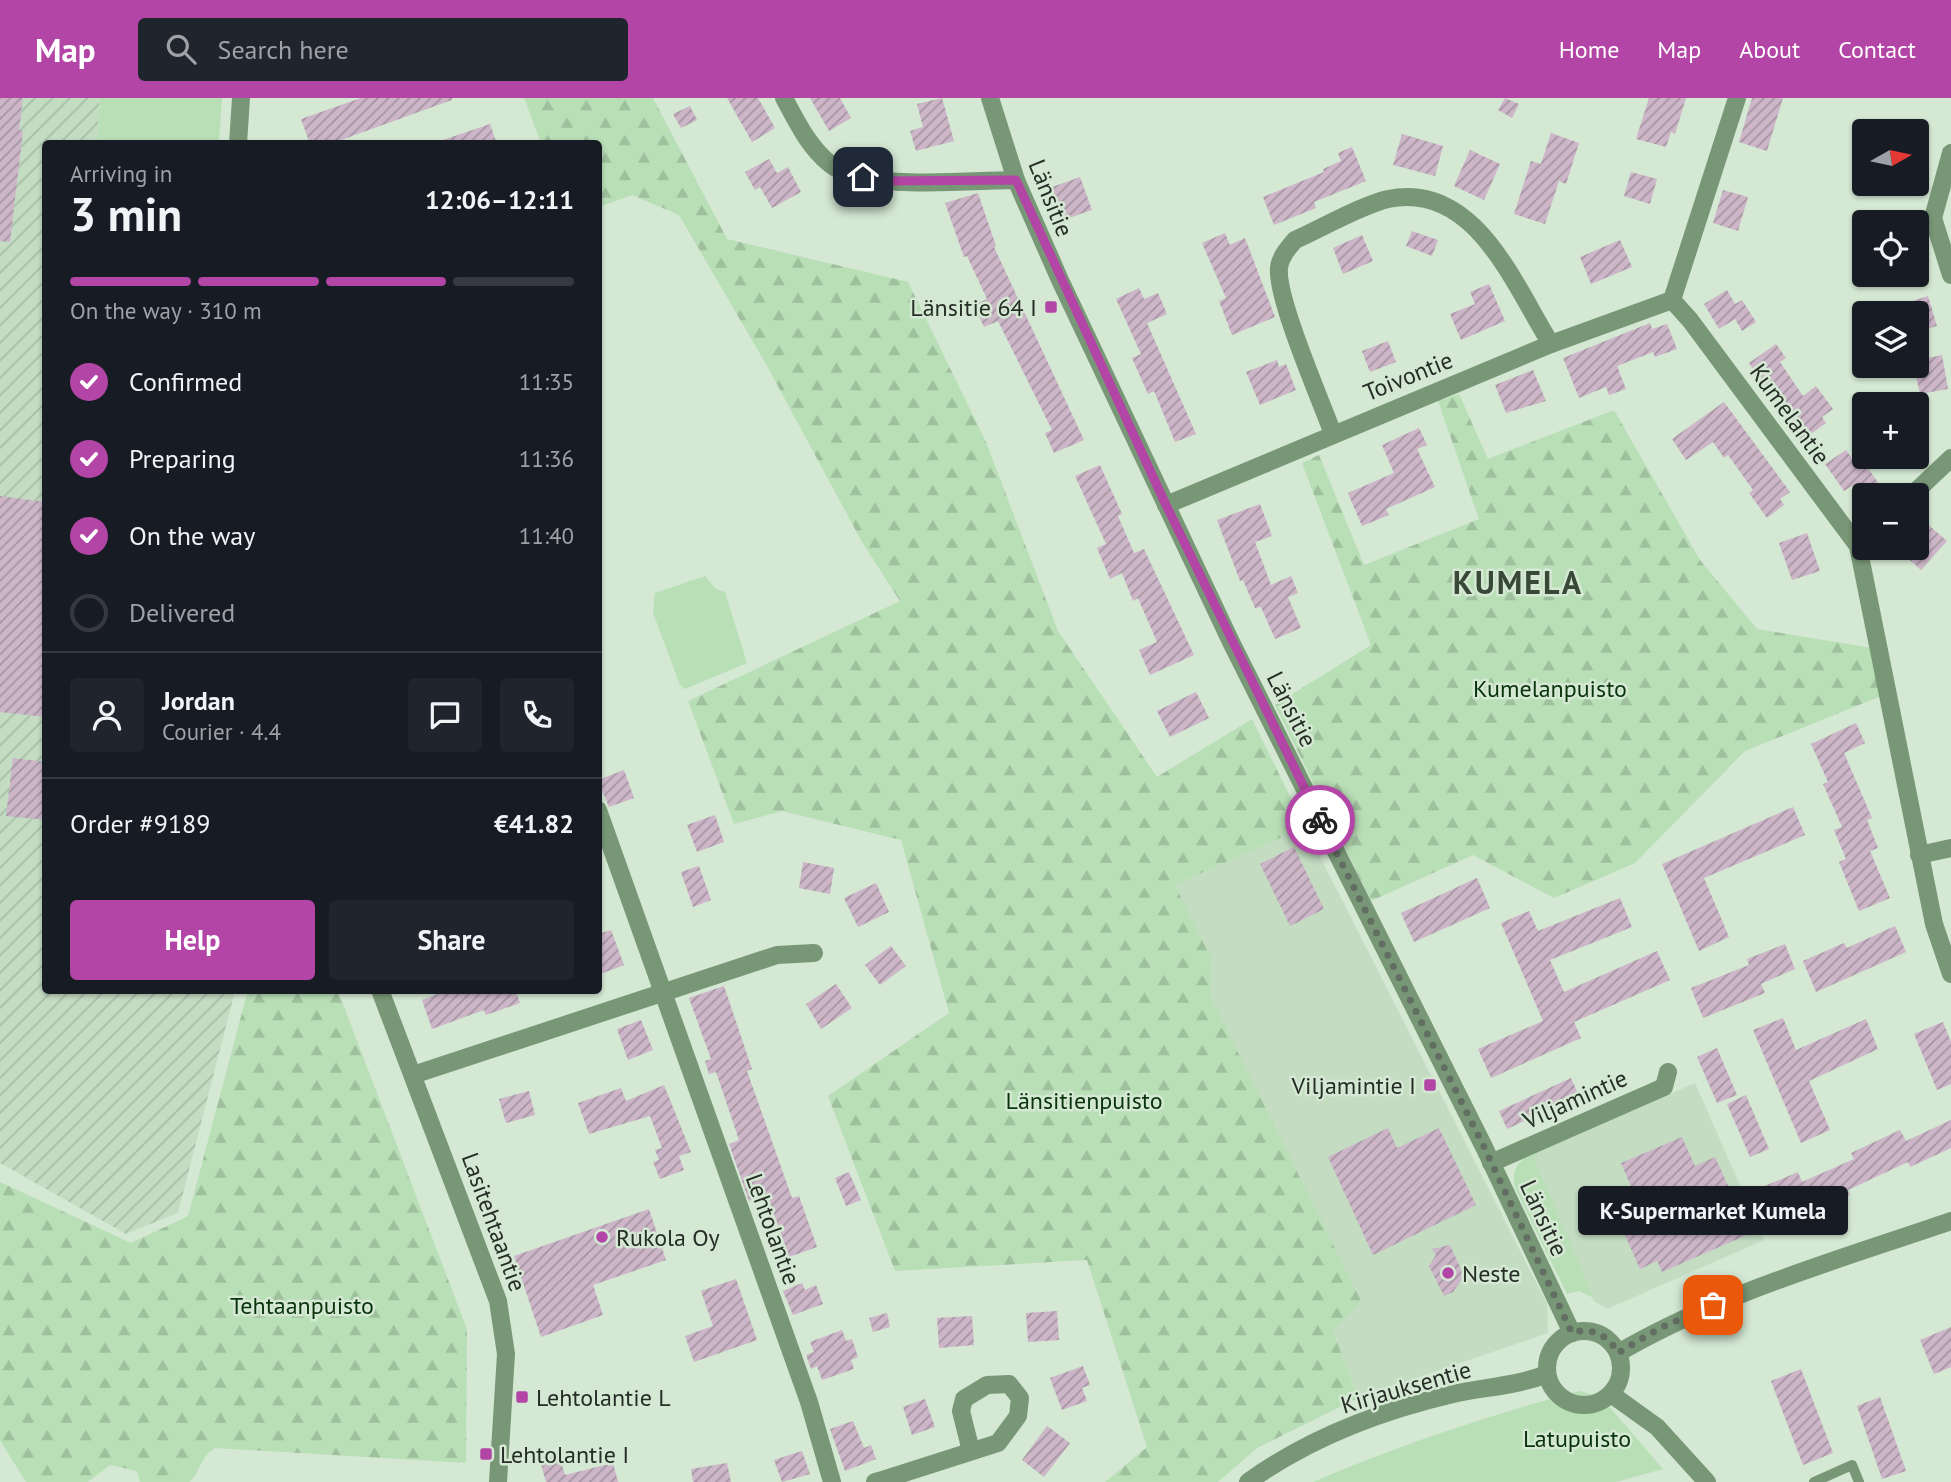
<!DOCTYPE html>
<meta charset="utf-8">
<style>
:root{--surface:#171b24;--page:#20242c;--text:#f1f3f6;--muted:#9ea1a6;--line:#363941;--accent:#b245a5}
body{margin:0;font-family:"PT Sans",sans-serif;background:var(--page);color:var(--text);height:100vh;display:flex;flex-direction:column;font-size:26px;white-space:nowrap}
*{box-sizing:border-box;margin:0}
p{font-size:23px;color:var(--muted)}
.icon{flex:none;width:38px;height:38px;fill:none;stroke:currentColor;stroke-width:2;stroke-linecap:round;stroke-linejoin:round}
.map{position:relative;flex:1;overflow:hidden}
.drawer{position:absolute;left:42px;top:42px;width:560px;height:854px;display:flex;flex-direction:column;background:var(--surface);border-radius:7px;box-shadow:0 2px 5px #0004}
.drawer>*{flex:none}
.needle{width:46px;rotate:81deg}
.controls{position:absolute;left:1852px;top:21px;display:grid;gap:14px}
.controls a{display:grid;place-items:center;width:77px;height:77px;border-radius:7px;background:var(--surface);box-shadow:0 2px 5px #0004;font-size:35px}
.pin{position:absolute;display:grid;place-items:center;width:60px;height:60px;color:#fff;margin:-30px;border-radius:14px;box-shadow:0 4px 10px #0006}
.courier{position:absolute;display:grid;place-items:center;width:70px;height:70px;margin:-35px;border:5px solid #b245a5;border-radius:50%;background:#fff;color:#222;box-shadow:0 2px 9px #0007}
.bubble{position:absolute;height:49px;border-radius:7px;background:var(--surface);box-shadow:0 2px 5px #0004;font-size:23px;font-weight:600;line-height:49px;text-align:center}
.headline em{font-style:normal;font-weight:600}
.headline div{display:flex;flex-direction:column-reverse}
.headline{display:flex;align-items:center;justify-content:space-between;height:119px;padding:0 28px}
h1{font-size:46px;font-weight:600;line-height:52px}
.bar{display:grid;grid-template-columns:repeat(4,1fr);gap:10px 7px;align-content:center;height:84px;padding:0 28px}
.bar i{height:9px;border-radius:5px;background:var(--line)}
.bar .on{background:var(--accent)}
.bar p{grid-column:span 4}
.line{display:flex;align-items:center;gap:18px;padding:0 28px;border-top:2px solid var(--line)}
.line div{flex:1}
.round{display:grid;place-items:center;flex:none;width:74px;height:74px;border-radius:7px;background:var(--page)}
ol{padding:0 28px;list-style:none}
li{display:flex;align-items:center;gap:21px;height:77px}
li p{margin-inline-start:auto}
li .icon{padding:7px;border-radius:50%;background:var(--accent);color:#fff;stroke-width:4}
li:last-child{color:var(--muted)}
li i{width:38px;height:38px;border:4px solid var(--line);border-radius:50%}
.cta{display:flex;gap:14px;margin-top:auto;padding:14px 28px}
.cta a{flex:1;height:80px;border-radius:7px;background:var(--accent);color:#fff;font-size:28px;font-weight:600;line-height:80px;text-align:center}
.cta a+a{background:var(--page);color:var(--text)}
header{display:flex;align-items:center;gap:42px;box-sizing:border-box;height:98px;padding:0 35px;background:var(--accent);color:#fff}
header strong{font-size:33px}
nav{display:flex;gap:38px;margin-inline-start:auto;font-size:24px}
.search{width:490px;height:63px;background:var(--page);display:flex;align-items:center;gap:18px;box-sizing:border-box;padding:0 24px;border-radius:7px;color:var(--muted);font-size:26px}
.map>svg:first-child{display:block}
</style>
<header>
<strong>Map</strong>
<div class="search"><svg class="icon" aria-label="search" viewBox="0 0 24 24"><circle cx="10" cy="10" r="6"/><path d="M15 15l6 6"/></svg>Search here</div>
<nav><a>Home</a><a>Map</a><a>About</a><a>Contact</a></nav>
</header>
<div class="map">
<svg width="1951" height="1384" viewBox="0 0 1951 1384">
<defs>
<pattern id="industrial-furrows" width="10" height="10" patternUnits="userSpaceOnUse" patternTransform="scale(1.75)"><rect width="10" height="10" fill="#c3dcc2"/><path d="M-1 1l2-2M0 10L10 0M9 11l2-2" fill="none" stroke="#a7bda7"/></pattern>
<pattern id="forest-firs" width="22" height="20" patternUnits="userSpaceOnUse" patternTransform="scale(1.75)"><rect width="22" height="20" fill="#b9dfb7"/><path d="M5 1l3.5 6h-7zM16 11l3.5 6h-7z" fill="#9fc09d"/></pattern>
<pattern id="building-hatch" width="6" height="6" patternUnits="userSpaceOnUse" patternTransform="scale(1.75)"><rect width="6" height="6" fill="#ccb6c8"/><path d="M-1 1l2-2M0 6l6-6M5 7l2-2" fill="none" stroke="#a594a2"/></pattern>
</defs>
<rect width="100%" height="100%" fill="#d4e8d3"/>
<g fill="#c3dcc2">
<polygon points="1305,729 1547,1206 1548,1235 1358,1300 1210,898 1211,860 1175,787"/>
<polygon points="1695,985 1764,1142 1607,1211 1594,1203 1530,1057"/>
</g>
<polygon fill="url(#industrial-furrows)" points="0,0 100,0 97,45 46,46 46,892 235,893 178,1115 126,1136 0,1065"/>
<g fill="#b9dfb7">
<polygon points="100,0 222,0 219,45 97,45"/>
<polygon points="705,478 716,491 725,494 747,565 685,591 680,587 653,515 655,495"/>
<path d="M1537,1053L1539,1056L1533,1059L1594,1200L1579,1193L1567,1196L1516,1092C1509,1071 1519,1062 1537,1053Z"/>
<path d="M1580,1293L1601,1299L1663,1371L1616,1384H1313C1400,1347 1489,1317 1580,1293Z"/>
</g>
<g fill="url(#forest-firs)">
<polygon points="524,0 653,0 727,141 908,184 986,344 1058,533 1157,679 1252,621 1305,729 1175,787 1211,860 1210,898 1361,1203 1333,1233 1358,1300 1257,1350 1218,1384 1105,1384 1147,1349 1087,1162 895,1173 828,998 949,915 901,742 782,713 734,726 688,603 900,503 862,444 767,268 679,117 632,97 599,109 598,46 541,45"/>
<polygon points="1459,296 1488,361 1614,312 1700,462 1757,531 1878,551 1886,596 1745,653 1635,765 1554,800 1473,757 1371,803 1275,607 1371,547 1302,365 1319,357 1364,467 1479,421 1438,303"/>
<path d="M248,892L338,893L467,1231L466,1365L215,1350C202,1357 200,1373 190,1384H140L137,1373L110,1367L88,1384H26L0,1342V1084L131,1145L188,1118Z"/>
</g>
<g fill="url(#building-hatch)">
<polygon points="0,0 23,0 19,32 23,33 10,144 0,143"/>
<polygon points="361,0 452,0 452,2 330,46 310,46 301,21"/>
<polygon points="727,0 758,0 775,30 752,44"/>
<polygon points="810,0 840,0 851,20 829,33"/>
<polygon points="942,0 954,43 916,53 910,33 923,29 917,6"/>
<polygon points="1505,0 1519,6 1512,20 1498,12"/>
<polygon points="1649,0 1686,0 1675,36 1671,34 1666,49 1636,41"/>
<polygon points="1752,0 1783,0 1767,53 1739,44"/>
<polygon points="690,8 697,22 681,30 673,16"/>
<polygon points="490,26 497,46 441,46 440,43"/>
<polygon points="1551,35 1579,45 1566,86 1559,83 1545,126 1514,116 1531,63 1541,66"/>
<polygon points="1402,36 1443,48 1435,78 1393,67"/>
<polygon points="1352,49 1366,83 1314,104 1316,110 1274,127 1263,99 1324,74 1323,71 1341,63 1338,55"/>
<polygon points="1470,52 1500,66 1484,102 1454,88"/>
<polygon points="769,61 777,75 788,69 801,94 772,110 760,89 755,92 745,74"/>
<polygon points="1631,74 1657,81 1650,106 1624,98"/>
<polygon points="1080,79 1092,112 1063,122 1052,89"/>
<polygon points="1723,92 1748,99 1738,133 1713,125"/>
<polygon points="978,95 996,148 994,149 1084,342 1054,355 1045,335 1052,332 998,223 984,229 974,207 987,201 967,158 964,159 945,105"/>
<polygon points="1412,133 1438,142 1432,158 1406,148"/>
<polygon points="1225,135 1230,147 1245,140 1275,219 1232,237 1219,203 1226,200 1202,145"/>
<polygon points="1362,137 1373,163 1343,176 1333,150"/>
<polygon points="1620,142 1632,169 1591,186 1580,159"/>
<polygon points="1489,186 1505,223 1461,242 1450,216 1475,206 1470,194"/>
<polygon points="1139,190 1144,201 1158,195 1167,216 1147,225 1196,336 1175,344 1154,293 1148,296 1132,260 1141,256 1116,201"/>
<polygon points="1727,192 1735,206 1742,202 1756,224 1742,233 1735,221 1719,231 1704,206"/>
<polygon points="1928,198 1937,228 1916,234 1916,215 1885,215 1884,212"/>
<polygon points="1650,225 1652,231 1667,226 1677,251 1655,259 1653,254 1617,268 1626,291 1609,297 1606,289 1579,300 1563,260"/>
<polygon points="1388,243 1396,264 1370,274 1362,253"/>
<polygon points="1776,246 1786,260 1780,264 1803,298 1816,288 1833,311 1822,319 1826,325 1801,343 1749,265"/>
<polygon points="1942,257 1948,291 1920,296 1915,274 1920,273 1917,262"/>
<polygon points="1277,262 1279,269 1286,266 1296,292 1260,307 1246,274"/>
<polygon points="1533,272 1546,303 1506,315 1495,287"/>
<polygon points="1724,304 1790,394 1780,401 1784,407 1767,420 1749,395 1753,392 1728,357 1724,360 1713,344 1686,362 1672,341"/>
<polygon points="1419,330 1427,347 1417,351 1435,389 1386,411 1389,417 1362,428 1348,395 1394,375 1382,347"/>
<polygon points="1846,352 1855,365 1861,361 1880,387 1861,400 1852,388 1844,393 1825,366"/>
<polygon points="1100,367 1122,416 1118,418 1134,455 1144,451 1194,557 1150,577 1139,552 1157,544 1138,500 1133,503 1122,475 1110,481 1097,450 1106,446 1075,378"/>
<polygon points="0,398 46,404 46,619 0,614"/>
<polygon points="1260,406 1272,438 1255,444 1271,487 1291,478 1298,495 1288,499 1301,530 1275,541 1261,509 1255,510 1243,482 1240,483 1217,422"/>
<polygon points="1916,416 1947,443 1921,472 1896,450 1916,450"/>
<polygon points="1807,435 1820,473 1792,482 1779,445"/>
<polygon points="1196,594 1209,620 1170,639 1157,613"/>
<polygon points="1856,625 1865,645 1844,655 1872,720 1867,722 1878,750 1870,753 1890,800 1859,813 1839,764 1846,761 1834,732 1842,729 1823,686 1828,684 1811,646"/>
<polygon points="13,660 46,664 46,722 6,718"/>
<polygon points="624,672 634,700 609,709 598,682"/>
<polygon points="1793,709 1805,737 1704,780 1729,839 1699,853 1662,766"/>
<polygon points="715,717 724,744 697,754 687,727"/>
<polygon points="1294,749 1324,811 1290,828 1260,766"/>
<polygon points="803,764 834,770 830,796 799,790"/>
<polygon points="699,768 711,802 693,809 681,774"/>
<polygon points="1477,780 1490,810 1414,844 1401,815"/>
<polygon points="876,785 889,814 858,829 844,800"/>
<polygon points="1620,800 1632,829 1550,862 1564,894 1657,853 1670,882 1574,924 1581,940 1491,980 1478,951 1543,923 1501,825 1529,813 1538,833"/>
<polygon points="1895,828 1906,854 1816,894 1803,863 1844,845 1847,850"/>
<polygon points="611,832 624,867 598,877 598,836"/>
<polygon points="1785,846 1795,871 1761,886 1765,895 1703,920 1691,890 1749,867 1747,861"/>
<polygon points="891,848 906,868 880,887 865,867"/>
<polygon points="836,886 852,910 821,931 806,906"/>
<polygon points="724,888 752,971 747,973 792,1100 799,1098 817,1149 789,1159 767,1096 749,1103 729,1046 739,1042 716,974 709,976 705,963 711,961 689,900"/>
<polygon points="447,892 515,892 520,905 486,917 484,912 432,931 422,902"/>
<polygon points="1783,920 1796,952 1866,921 1878,951 1809,983 1830,1032 1801,1045 1753,932"/>
<polygon points="641,922 653,952 628,962 617,931"/>
<polygon points="1943,924 1951,944 1951,986 1937,992 1914,936"/>
<polygon points="1717,950 1737,997 1717,1005 1697,959"/>
<polygon points="1571,980 1579,998 1507,1031 1499,1013"/>
<polygon points="664,987 691,1054 679,1058 684,1072 660,1081 653,1064 659,1062 655,1052 662,1050 650,1018 589,1036 578,1005 621,990 626,1003"/>
<polygon points="529,993 535,1017 506,1025 499,1001"/>
<polygon points="1746,997 1769,1051 1750,1059 1727,1006"/>
<polygon points="1951,1022 1951,1050 1910,1069 1908,1064 1848,1092 1850,1097 1809,1115 1806,1106 1747,1132 1749,1136 1662,1174 1657,1163 1640,1171 1612,1108 1635,1098 1621,1065 1682,1039 1695,1068 1715,1059 1734,1101 1798,1074 1802,1084 1854,1061 1851,1055 1900,1032 1906,1043"/>
<polygon points="1388,1030 1397,1050 1439,1030 1476,1107 1373,1157 1328,1059"/>
<polygon points="849,1074 861,1102 846,1108 835,1080"/>
<polygon points="649,1111 666,1162 593,1187 603,1217 541,1239 514,1158"/>
<polygon points="1450,1147 1464,1178 1453,1194 1444,1198 1429,1168 1436,1157 1432,1151"/>
<polygon points="736,1181 757,1242 694,1264 685,1238 713,1228 701,1193"/>
<polygon points="802,1185 805,1192 816,1187 823,1206 793,1217 783,1193"/>
<polygon points="1057,1213 1059,1242 1028,1244 1026,1215"/>
<polygon points="887,1215 890,1229 873,1234 869,1220"/>
<polygon points="972,1218 974,1247 939,1250 937,1220"/>
<polygon points="1951,1229 1951,1269 1934,1276 1920,1242"/>
<polygon points="842,1232 846,1243 852,1241 858,1259 851,1262 854,1271 822,1282 817,1268 811,1271 806,1257 814,1254 810,1244"/>
<polygon points="1083,1268 1090,1287 1082,1290 1087,1303 1062,1312 1050,1280"/>
<polygon points="1801,1271 1833,1355 1803,1367 1771,1283"/>
<polygon points="1880,1299 1906,1373 1882,1381 1857,1308"/>
<polygon points="925,1301 935,1329 912,1337 903,1309"/>
<polygon points="853,1323 864,1350 871,1347 876,1361 845,1373 830,1331"/>
<polygon points="1047,1328 1070,1345 1044,1379 1022,1362"/>
<polygon points="802,1353 810,1376 782,1384 774,1362"/>
<polygon points="559,1357 565,1377 613,1365 618,1384 546,1384 540,1363"/>
<polygon points="727,1365 731,1384 693,1384 691,1371"/>
</g>
<g fill="none" stroke-linecap="round" stroke-linejoin="round">
<polyline stroke="#789776" stroke-width="10" points="1814,1384 1852,1367 1859,1384"/>
<g stroke="#789776" stroke-width="18">
<path d="M784,0C797,24 808,48 830,66C864,94 971,82 1016,82"/>
<polyline points="990,0 1016,82 1060,182 1231,544 1484,1049 1572,1235"/>
<polyline points="1737,0 1672,202 1690,222 1858,448 1934,826 1951,876"/>
<polyline points="1951,55 1933,120 1951,177"/>
<path d="M1333,336C1321,303 1276,200 1279,170C1280,159 1288,150 1295,142C1320,131 1362,107 1388,101C1475,83 1514,187 1551,246"/>
<polyline points="1912,397 1951,360"/>
<polyline points="1166,407 1551,246 1672,202"/>
<polyline points="598,712 809,1304 832,1384"/>
<polyline points="1919,757 1951,750"/>
<polyline points="413,977 777,857 814,855"/>
<polyline points="1491,1065 1664,989 1668,974"/>
<polyline points="1611,1296 1657,1329 1707,1384"/>
<polyline points="875,1384 879,1383 998,1345 1018,1318 1020,1300 1009,1286 987,1287 964,1301 961,1313 971,1353"/>
</g>
<g stroke="#789776" stroke-width="18">
<polyline points="238,46 241,0"/>
<polyline points="380,892 498,1203 506,1256 498,1384"/>
<circle cx="1584" cy="1270" r="37"/>
<path d="M1618,1255C1721,1195 1838,1162 1951,1123"/>
<path d="M1248,1384C1309,1340 1380,1313 1453,1296C1485,1289 1516,1288 1547,1276"/>
</g>
</g>
<g fill="none" stroke-linecap="round" stroke-linejoin="round">
<path stroke="#636e63" stroke-width="7" stroke-dasharray="0 12.6" d="M1320,722L1484,1049L1572,1235C1591,1228 1609,1238 1618,1255L1660,1230L1713,1207"/>
<polyline stroke="#b245a5" stroke-width="9" points="863,79 881,83 1016,82 1166,407 1320,722"/>
</g>
<g fill="#b245a5" stroke="#d4e8d3" stroke-width="2.5">
<rect x="1044" y="202" width="14" height="14" rx="3.5"/>
<rect x="1423" y="980" width="14" height="14" rx="3.5"/>
<circle cx="602" cy="1139" r="7"/>
<circle cx="1448" cy="1175" r="7"/>
<rect x="515" y="1292" width="14" height="14" rx="3.5"/>
<rect x="479" y="1349" width="14" height="14" rx="3.5"/>
</g>
<g text-anchor="middle" dominant-baseline="central" stroke-width="5" stroke-linejoin="round" paint-order="stroke">
<g font-size="24" fill="#262d26" stroke="#d4e8d3">
<text transform="translate(1051 100) rotate(68)">Länsitie</text>
<text transform="translate(1408 278) rotate(-22)">Toivontie</text>
<text transform="translate(1790 316) rotate(54)">Kumelantie</text>
<text transform="translate(1292 611) rotate(63)">Länsitie</text>
<text transform="translate(1575 1001) rotate(-24)">Viljamintie</text>
<text transform="translate(1544 1120) rotate(65)">Länsitie</text>
<text transform="translate(494 1124) rotate(70)">Lasitehtaantie</text>
<text transform="translate(773 1131) rotate(70)">Lehtolantie</text>
<text transform="translate(1406 1289) rotate(-16)">Kirjauksentie</text>
</g>
<g font-size="24" fill="#262d26" stroke="#d4e8d3" text-anchor="start">
<text x="1037" y="209" text-anchor="end">Länsitie 64 I</text>
<text x="1416" y="987" text-anchor="end">Viljamintie I</text>
<text x="616" y="1139">Rukola Oy</text>
<text x="1462" y="1175">Neste</text>
<text x="536" y="1299">Lehtolantie L</text>
<text x="500" y="1356">Lehtolantie I</text>
</g>
<g font-size="24" fill="#08330b" stroke="#d4e8d3">
<text x="1550" y="590">Kumelanpuisto</text>
<text x="1084" y="1002">Länsitienpuisto</text>
<text x="302" y="1207">Tehtaanpuisto</text>
<text x="1577" y="1340">Latupuisto</text>
</g>
<g font-size="32" font-weight="bold" letter-spacing="2" fill="#384937" stroke="#d4e8d3">
<text x="1518" y="484">KUMELA</text>
</g>
</g>
</svg>
<div class="controls">
<a><svg class="needle" viewBox="-14 -14 28 28"><path d="M0-13l5 13h-10z" fill="#e53935"/><path d="M0 13l5-13h-10z" fill="#9ea1a6"/></svg></a>
<a><svg class="icon" aria-label="locate" viewBox="0 0 24 24"><circle cx="12" cy="12" r="6"/><path d="M12 2v4M12 18v4M2 12h4M18 12h4"/></svg></a>
<a><svg class="icon" aria-label="layers" viewBox="0 0 24 24"><path d="M12 4l9 5-9 5-9-5zM3 14l9 5 9-5"/></svg></a>
<a>+</a>
<a>−</a>
</div>
<div class="pin" style="left:1713px;top:1207px;background:#ea580c"><svg class="icon" aria-label="bag" viewBox="0 0 24 24"><path d="M5 8h14l-1 12H6zM9 8a3 3 0 0 1 6 0"/></svg></div>
<div class="pin" style="left:863px;top:79px;background:#1f2937"><svg class="icon" aria-label="home" viewBox="0 0 24 24"><path d="M3 11l9-7 9 7M6 9v11h12V9"/></svg></div>
<div class="courier" style="left:1320px;top:722px"><svg class="icon" aria-label="bike" viewBox="0 0 24 24"><circle cx="6" cy="16" r="4"/><circle cx="18" cy="16" r="4"/><path d="M6 16l4-8h5l3 8M10 8l3 8H6M13 5h3"/></svg></div>
<div class="bubble" style="left:1578px;top:1088px;width:270px">K-Supermarket Kumela</div>
<section class="drawer">
<div class="headline"><div><h1>3 min</h1><p>Arriving in</p></div><em>12:06–12:11</em></div>
<div class="bar"><i class="on"></i><i class="on"></i><i class="on"></i><i></i><p>On the way · 310 m</p></div>
<ol>
<li><svg class="icon" aria-label="check" viewBox="0 0 24 24"><path d="M5 12l5 5 9-10"/></svg>Confirmed<p>11:35</p></li>
<li><svg class="icon" aria-label="check" viewBox="0 0 24 24"><path d="M5 12l5 5 9-10"/></svg>Preparing<p>11:36</p></li>
<li><svg class="icon" aria-label="check" viewBox="0 0 24 24"><path d="M5 12l5 5 9-10"/></svg>On the way<p>11:40</p></li>
<li><i></i>Delivered</li>
</ol>
<div class="line" style="height:126px"><a class="round"><svg class="icon" aria-label="person" viewBox="0 0 24 24"><circle cx="12" cy="8" r="4"/><path d="M4 21q1-7 8-7t8 7"/></svg></a><div><b>Jordan</b><p>Courier · 4.4</p></div><a class="round"><svg class="icon" aria-label="chat" viewBox="0 0 24 24"><path d="M4 5h16v11H9l-5 4z"/></svg></a><a class="round"><svg class="icon" aria-label="phone" viewBox="0 0 24 24"><path d="M5 4h4l2 5-3 2q2 4 5 5l2-3 5 2v4C11 20 4 13 5 4z"/></svg></a></div>
<div class="line" style="height:91px"><div>Order #9189</div><b>€41.82</b></div>
<div class="cta"><a>Help</a><a>Share</a></div>
</section>
</div>
